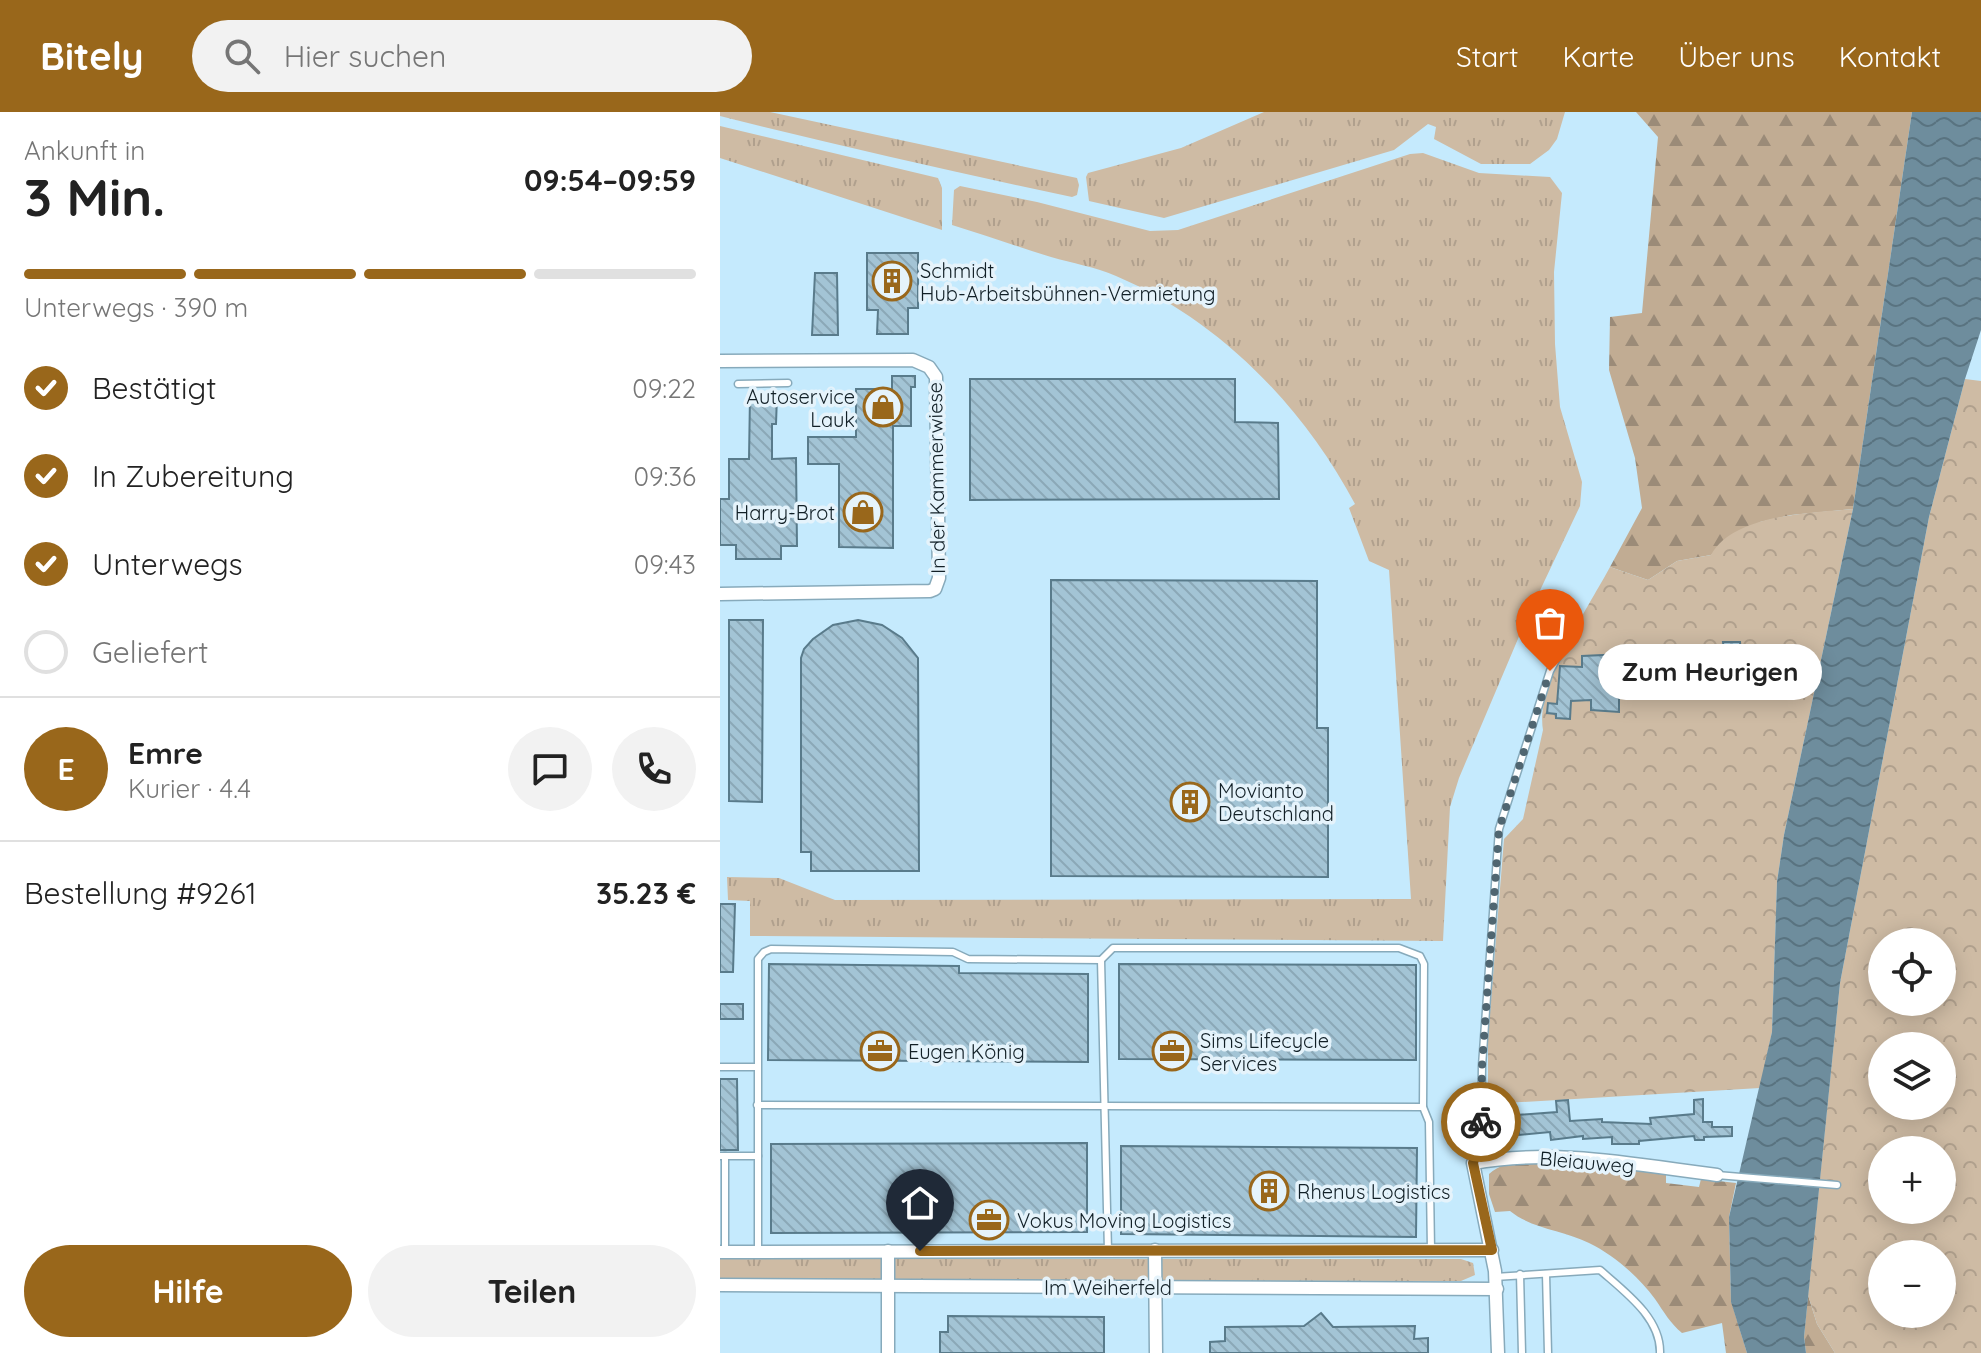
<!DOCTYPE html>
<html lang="de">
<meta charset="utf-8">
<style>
:root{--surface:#fff;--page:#f2f2f2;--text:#222;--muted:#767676;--line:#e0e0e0;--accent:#99671b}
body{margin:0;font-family:Quicksand,sans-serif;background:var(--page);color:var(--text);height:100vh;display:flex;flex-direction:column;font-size:30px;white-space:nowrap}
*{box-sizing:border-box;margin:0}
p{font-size:26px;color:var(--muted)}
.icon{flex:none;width:44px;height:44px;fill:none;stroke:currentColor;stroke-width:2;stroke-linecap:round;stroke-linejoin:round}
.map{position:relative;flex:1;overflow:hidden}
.sheet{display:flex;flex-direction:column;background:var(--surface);width:720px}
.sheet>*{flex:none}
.fabs{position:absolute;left:1148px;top:816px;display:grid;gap:16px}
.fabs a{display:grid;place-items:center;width:88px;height:88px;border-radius:50%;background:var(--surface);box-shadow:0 4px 20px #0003;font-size:40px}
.pin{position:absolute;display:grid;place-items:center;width:68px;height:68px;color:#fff;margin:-82px -34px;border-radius:50% 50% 50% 0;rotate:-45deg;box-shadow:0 0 8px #0007}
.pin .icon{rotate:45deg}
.courier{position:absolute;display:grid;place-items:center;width:80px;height:80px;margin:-40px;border:6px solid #99671b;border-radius:50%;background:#fff;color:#222;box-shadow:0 2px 10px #0007}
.bubble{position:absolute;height:56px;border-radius:28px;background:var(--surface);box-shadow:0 4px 20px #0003;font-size:26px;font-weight:700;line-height:56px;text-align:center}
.head em{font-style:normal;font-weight:700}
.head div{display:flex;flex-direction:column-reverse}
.head{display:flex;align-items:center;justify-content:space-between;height:136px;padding:0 24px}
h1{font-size:52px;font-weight:700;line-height:60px}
.bar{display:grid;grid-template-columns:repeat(4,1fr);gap:12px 8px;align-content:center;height:96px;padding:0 24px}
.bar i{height:10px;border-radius:6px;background:var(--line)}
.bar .active{background:var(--accent)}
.bar p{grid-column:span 4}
.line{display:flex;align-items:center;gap:20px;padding:0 24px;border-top:2px solid var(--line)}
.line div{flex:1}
.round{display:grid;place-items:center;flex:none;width:84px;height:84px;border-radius:42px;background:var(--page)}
ol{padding:0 24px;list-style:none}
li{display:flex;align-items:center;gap:24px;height:88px}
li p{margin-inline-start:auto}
li .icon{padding:8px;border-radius:50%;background:var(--accent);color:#fff;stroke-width:4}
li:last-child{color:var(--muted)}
li i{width:44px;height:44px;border:4px solid var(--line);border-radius:50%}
.cta{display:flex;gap:16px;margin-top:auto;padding:16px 24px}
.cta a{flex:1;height:92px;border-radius:48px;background:var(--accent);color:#fff;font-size:32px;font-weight:700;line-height:92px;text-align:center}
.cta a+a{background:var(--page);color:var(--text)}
header{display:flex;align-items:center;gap:48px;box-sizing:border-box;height:112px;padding:0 40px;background:var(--accent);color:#fff}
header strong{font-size:38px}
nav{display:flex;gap:44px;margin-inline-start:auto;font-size:28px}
.search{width:560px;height:72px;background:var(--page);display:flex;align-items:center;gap:20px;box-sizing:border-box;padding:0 28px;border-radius:44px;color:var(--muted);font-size:30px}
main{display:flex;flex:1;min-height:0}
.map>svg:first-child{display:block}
</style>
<header>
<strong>Bitely</strong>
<div class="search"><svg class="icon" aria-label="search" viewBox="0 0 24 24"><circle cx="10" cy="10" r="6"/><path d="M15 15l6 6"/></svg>Hier suchen</div>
<nav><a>Start</a><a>Karte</a><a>Über uns</a><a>Kontakt</a></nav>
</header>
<main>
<section class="sheet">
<div class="head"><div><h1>3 Min.</h1><p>Ankunft in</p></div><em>09:54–09:59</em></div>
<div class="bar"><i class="active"></i><i class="active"></i><i class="active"></i><i></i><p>Unterwegs · 390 m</p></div>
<ol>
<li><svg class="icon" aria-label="check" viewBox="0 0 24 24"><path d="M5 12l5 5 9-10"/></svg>Bestätigt<p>09:22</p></li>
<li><svg class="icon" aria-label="check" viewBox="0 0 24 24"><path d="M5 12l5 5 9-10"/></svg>In Zubereitung<p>09:36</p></li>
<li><svg class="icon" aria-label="check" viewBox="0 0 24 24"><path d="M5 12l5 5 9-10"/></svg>Unterwegs<p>09:43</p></li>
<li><i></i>Geliefert</li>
</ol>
<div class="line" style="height:144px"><b class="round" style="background:var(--accent);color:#fff">E</b><div><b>Emre</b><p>Kurier · 4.4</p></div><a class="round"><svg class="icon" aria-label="chat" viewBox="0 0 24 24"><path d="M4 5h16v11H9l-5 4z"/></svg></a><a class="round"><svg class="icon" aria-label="phone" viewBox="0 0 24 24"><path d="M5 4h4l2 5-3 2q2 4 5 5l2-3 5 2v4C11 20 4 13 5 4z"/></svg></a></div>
<div class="line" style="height:104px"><div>Bestellung #9261</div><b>35.23 €</b></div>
<div class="cta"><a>Hilfe</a><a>Teilen</a></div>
</section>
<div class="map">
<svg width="1261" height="1241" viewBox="0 0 1261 1241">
<defs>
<pattern id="grass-tufts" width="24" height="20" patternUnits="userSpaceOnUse" patternTransform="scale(2)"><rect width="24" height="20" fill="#cebba4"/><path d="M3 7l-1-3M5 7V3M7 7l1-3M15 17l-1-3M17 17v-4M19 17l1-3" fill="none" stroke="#b0a08d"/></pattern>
<pattern id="forest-firs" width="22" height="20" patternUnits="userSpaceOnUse" patternTransform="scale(2)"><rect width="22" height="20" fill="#c1ac93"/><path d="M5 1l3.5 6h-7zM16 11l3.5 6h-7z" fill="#9b8b78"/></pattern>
<pattern id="park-crowns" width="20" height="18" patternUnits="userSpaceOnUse" patternTransform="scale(2)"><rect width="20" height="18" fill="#cebba4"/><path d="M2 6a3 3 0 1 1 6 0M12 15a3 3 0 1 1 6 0" fill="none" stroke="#b0a08d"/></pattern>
<pattern id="water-waves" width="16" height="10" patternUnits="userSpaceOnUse" patternTransform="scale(2)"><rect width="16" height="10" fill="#6e8d9d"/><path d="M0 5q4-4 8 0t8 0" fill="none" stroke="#597380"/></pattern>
<pattern id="building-back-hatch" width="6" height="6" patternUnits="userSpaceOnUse" patternTransform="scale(2)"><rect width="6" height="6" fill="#a3c4d5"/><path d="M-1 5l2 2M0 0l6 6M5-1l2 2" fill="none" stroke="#8ba8b7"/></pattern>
</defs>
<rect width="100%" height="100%" fill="#c5eafd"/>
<g fill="url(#grass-tufts)">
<path d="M0,0H50L357,66L359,73L357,83L352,85C234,60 116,33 0,4Z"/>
<polygon points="544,0 845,0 837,27 829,38 810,52 761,52 714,27 716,15 708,12 674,38 444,106 369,89 366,65 368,61 461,36"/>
<polygon points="0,14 218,66 222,76 222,118 0,46"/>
<path d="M703,41L759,61L830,65L842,81L834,160L835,232L840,295L862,370L860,394L806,508L739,666L730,695L723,829L30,824V789L8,788L7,765L59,766L115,788L691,787L669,458L649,449L629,396L635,392C582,293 499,208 396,164C375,155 352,151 331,145C298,135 265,123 232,113L234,78L240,74L317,90L430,119L458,118L690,42Z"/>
<polygon points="0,1147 741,1147 753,1151 755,1163 741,1169 0,1168"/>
</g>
<g fill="url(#forest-firs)">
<polygon points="916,0 1192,0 1133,397 1071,403 1040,410 991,443 957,449 928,468 890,455 922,396 915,346 889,258 890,205 922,201 938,25"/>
<path d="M847,1048L946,1062V1071L979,1075L981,1067L1016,1071L1009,1105L1011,1189L1027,1241H1006L1002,1211L962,1221C950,1211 944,1200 935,1187C919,1165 894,1143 869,1131C843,1118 812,1117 790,1099L775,1100L769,1082V1062C788,1044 823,1049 847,1048Z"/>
<polygon points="1088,1183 1097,1212 1115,1241 1086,1241 1084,1225"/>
</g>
<g fill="url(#park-crowns)" fill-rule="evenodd">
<path d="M1245,267L1261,269V1241H1115L1097,1212L1088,1183L1120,871L1209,405ZM1162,830H1222V890H1162ZM1162,934H1222V994H1162ZM1162,1038H1222V1098H1162ZM1162,1142H1222V1202H1162Z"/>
<path d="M1133,397L1064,723L1057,770L1052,920L1040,976L768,992V926L784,727L803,707L823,618C815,575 869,494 890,455L928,468L957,449L991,443C1014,402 1091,401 1133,397Z"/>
</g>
<polygon fill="url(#water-waves)" points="1192,0 1261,0 1261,218 1245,267 1209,405 1120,871 1084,1225 1086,1241 1027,1241 1011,1190 1009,1105 1052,920 1057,770 1064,723 1133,397"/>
<g fill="url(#building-back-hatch)" stroke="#597b8b" stroke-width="2">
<polygon points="147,141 198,141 198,196 188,196 188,222 157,222 158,198 147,198"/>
<polygon points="95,161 117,161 118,223 92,223"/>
<polygon points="172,264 195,264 195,275 191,275 191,314 173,314 173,436 119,435 119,352 88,352 88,325 136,325 136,277 172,277"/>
<polygon points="250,267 515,267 515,310 558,311 559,387 250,388"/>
<polygon points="30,284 57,284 56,312 52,312 52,347 76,346 77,434 61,434 61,447 16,447 16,433 0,433 0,387 9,387 9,347 29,347"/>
<polygon points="331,468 597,469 597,616 608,616 608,765 331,764"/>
<polygon points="9,508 43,508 42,690 9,689"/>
<polygon points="138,508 162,513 182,526 198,546 199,759 91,759 91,740 81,740 81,546 84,537 93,527 113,513"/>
<polygon points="1003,530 1020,530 1022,554 1006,555"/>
<polygon points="927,541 937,541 937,545 977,546 977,559 890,561 892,580 899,579 899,600 871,598 871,588 851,589 850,607 836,606 836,602 827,601 828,591 837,592 840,554 862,555 862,544"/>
<polygon points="0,792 15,792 13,860 0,860"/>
<polygon points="49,852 239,854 239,861 368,862 368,950 48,948"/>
<polygon points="399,852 696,853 696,948 399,947"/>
<rect x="0" y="892" width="23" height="15"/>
<polygon points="0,967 17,967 18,1038 0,1038"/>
<polygon points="983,987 983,1010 992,1010 992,1015 1012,1015 1012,1024 984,1025 984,1028 975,1028 974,1024 919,1029 919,1032 892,1032 892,1025 863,1027 863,1024 831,1028 830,1020 799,1023 797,1003 837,1000 836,989 848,988 850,1009 882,1007 882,1010 931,1012 930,1006 974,1002 974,988"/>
<polygon points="367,1031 367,1120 51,1121 51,1032"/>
<polygon points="401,1034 697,1036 696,1125 401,1122"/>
<polygon points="601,1201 613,1215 695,1214 694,1227 708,1226 708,1241 490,1241 490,1230 505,1229 505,1215 584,1214"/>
<polygon points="228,1204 384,1205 384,1241 220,1241 220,1220 228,1220"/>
</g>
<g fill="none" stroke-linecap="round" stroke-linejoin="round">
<g stroke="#87aabb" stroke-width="9">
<g id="lane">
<polyline points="18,272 68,271"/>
<polyline points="381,848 393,836 679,836 700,844 704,852 703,995 709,1010 711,1138"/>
<polyline points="0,955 37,955"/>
<polyline points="37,993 703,995"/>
<polyline points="0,1044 38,1044"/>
<polyline points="5,1044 5,1140"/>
<polyline points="753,1051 761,1023 762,954 779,717 830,559 850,522"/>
<polyline points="997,1063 1117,1073"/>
<polyline points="38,1140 38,847 44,840 51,837 233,840 248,847 381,848 388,1139"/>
<polyline points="800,1162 802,1241"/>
<polyline points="826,1162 828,1241"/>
<path d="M775,1165L880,1158C905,1180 941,1206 940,1241"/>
</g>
</g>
<g stroke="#87aabb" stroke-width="15">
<g id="street">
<polyline points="0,249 193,248 209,255 216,265 219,466 215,477 210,479 0,482"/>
<polyline points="435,1138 436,1241"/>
<polyline points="168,1139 168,1241"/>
<polyline points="0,1140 772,1138"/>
<polyline points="0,1173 777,1177"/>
<path d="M778,1241L775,1159L753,1051C834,1036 917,1053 997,1063"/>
</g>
</g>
<use href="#lane" stroke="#fff" stroke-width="6"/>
<use href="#street" stroke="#fff" stroke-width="12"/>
</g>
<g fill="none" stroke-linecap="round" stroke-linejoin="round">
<polyline stroke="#506671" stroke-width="8" stroke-dasharray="0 14.4" points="761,1010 762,954 779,717 830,559"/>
<polyline stroke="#99671b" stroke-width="10" points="200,1139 772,1138 753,1051 761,1023 761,1010"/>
</g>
<defs>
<g id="building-ring" transform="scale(2)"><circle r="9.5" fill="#e5f3fb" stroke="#99671b" stroke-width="1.5"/><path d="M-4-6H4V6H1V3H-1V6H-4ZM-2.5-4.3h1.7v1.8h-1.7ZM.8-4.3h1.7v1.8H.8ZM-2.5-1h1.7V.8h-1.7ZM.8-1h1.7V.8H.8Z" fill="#99671b"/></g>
<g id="shop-ring" transform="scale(2)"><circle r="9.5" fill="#e5f3fb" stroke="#99671b" stroke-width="1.5"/><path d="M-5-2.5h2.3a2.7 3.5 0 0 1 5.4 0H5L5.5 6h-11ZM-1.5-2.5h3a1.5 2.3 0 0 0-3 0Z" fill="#99671b"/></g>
<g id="office-ring" transform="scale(2)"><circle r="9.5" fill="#e5f3fb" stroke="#99671b" stroke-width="1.5"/><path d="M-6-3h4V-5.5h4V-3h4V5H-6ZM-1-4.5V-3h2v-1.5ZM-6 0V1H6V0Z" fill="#99671b"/></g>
</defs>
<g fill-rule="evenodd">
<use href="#building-ring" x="172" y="169"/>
<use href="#shop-ring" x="163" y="295"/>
<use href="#shop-ring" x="143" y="400"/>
<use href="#building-ring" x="470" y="690"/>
<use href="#office-ring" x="160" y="939"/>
<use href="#office-ring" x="452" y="939"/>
<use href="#building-ring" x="549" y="1079"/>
<use href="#office-ring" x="269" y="1108"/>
</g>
<g text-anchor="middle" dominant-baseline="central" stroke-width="7" stroke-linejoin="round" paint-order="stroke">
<g font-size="20" fill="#111f26" stroke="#e5f3fb" text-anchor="start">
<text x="200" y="158">Schmidt<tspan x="200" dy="23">Hub-Arbeitsbühnen-Vermietung</tspan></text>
<text x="135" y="284" text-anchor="end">Autoservice<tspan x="135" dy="23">Lauk</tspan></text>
<text x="115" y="400" text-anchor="end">Harry-Brot</text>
<text x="498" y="678">Movianto<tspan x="498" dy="23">Deutschland</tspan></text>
<text x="480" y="928">Sims Lifecycle<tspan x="480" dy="23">Services</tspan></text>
<text x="188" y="939">Eugen König</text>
<text x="577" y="1079">Rhenus Logistics</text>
<text x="297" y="1108">Vokus Moving Logistics</text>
</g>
<g font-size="20" fill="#111f26" stroke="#e5f3fb">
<text transform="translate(216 366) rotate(-91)">In der Kammerwiese</text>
<text transform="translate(867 1050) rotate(5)">Bleiauweg</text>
<text x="388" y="1175">Im Weiherfeld</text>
</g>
</g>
</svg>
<div class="fabs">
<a><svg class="icon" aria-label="locate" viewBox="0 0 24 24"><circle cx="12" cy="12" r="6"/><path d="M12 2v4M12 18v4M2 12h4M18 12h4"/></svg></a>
<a><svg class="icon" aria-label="layers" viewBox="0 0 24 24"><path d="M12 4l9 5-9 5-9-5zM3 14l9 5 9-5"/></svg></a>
<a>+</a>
<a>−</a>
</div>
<div class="pin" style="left:830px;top:559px;background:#ea580c"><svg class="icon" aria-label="bag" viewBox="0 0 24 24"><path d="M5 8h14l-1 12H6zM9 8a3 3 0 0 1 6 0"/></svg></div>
<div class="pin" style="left:200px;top:1139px;background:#1f2937"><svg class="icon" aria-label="home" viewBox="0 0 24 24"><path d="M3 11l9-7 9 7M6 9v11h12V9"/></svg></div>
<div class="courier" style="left:761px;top:1010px"><svg class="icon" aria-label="bike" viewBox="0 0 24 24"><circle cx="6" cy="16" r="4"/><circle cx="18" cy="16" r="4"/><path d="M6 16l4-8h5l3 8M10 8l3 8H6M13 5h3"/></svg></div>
<div class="bubble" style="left:878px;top:532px;width:224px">Zum Heurigen</div>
</div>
</main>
